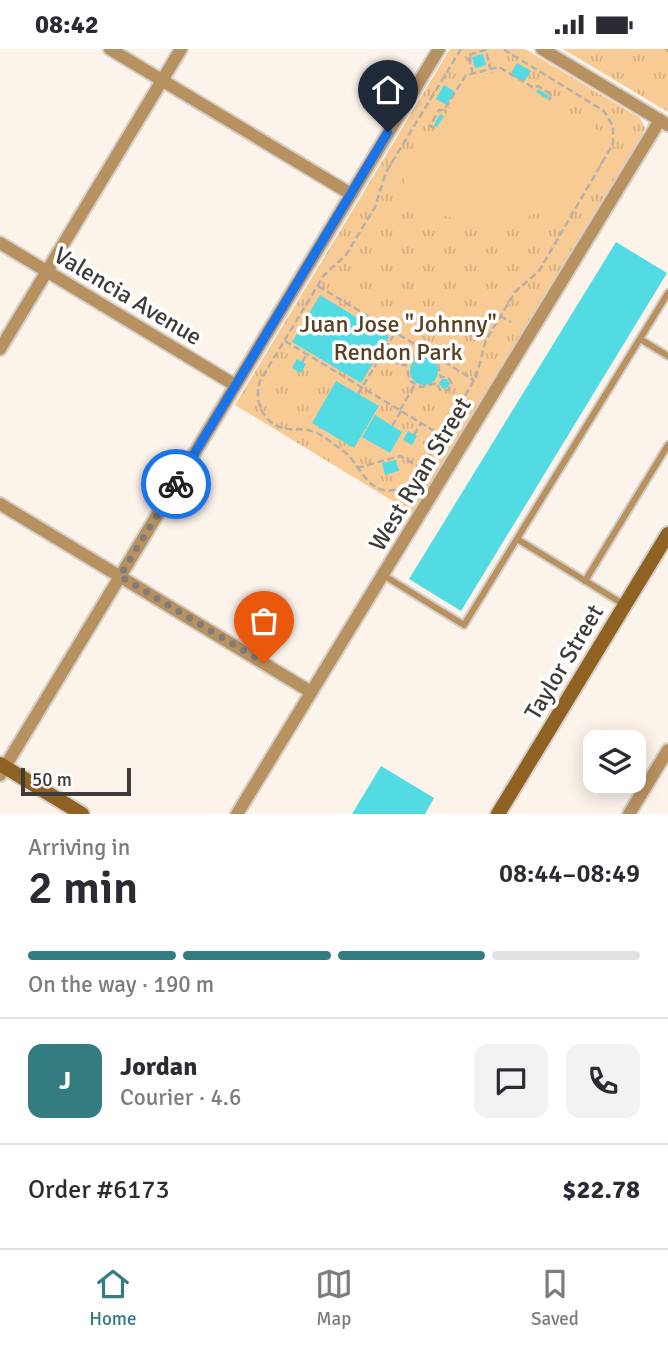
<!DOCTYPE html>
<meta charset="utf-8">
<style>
:root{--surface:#fff;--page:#f2f2f3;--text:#2b2b33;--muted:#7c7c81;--line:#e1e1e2;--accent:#337c80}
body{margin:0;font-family:Signika,sans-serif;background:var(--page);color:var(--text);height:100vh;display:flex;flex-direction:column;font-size:26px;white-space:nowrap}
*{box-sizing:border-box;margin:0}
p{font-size:23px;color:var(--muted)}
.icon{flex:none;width:38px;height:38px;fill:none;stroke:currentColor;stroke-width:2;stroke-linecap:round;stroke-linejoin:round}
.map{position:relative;height:765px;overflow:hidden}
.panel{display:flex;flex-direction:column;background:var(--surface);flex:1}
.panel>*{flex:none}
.tools{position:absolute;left:583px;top:681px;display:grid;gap:14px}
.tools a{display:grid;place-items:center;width:63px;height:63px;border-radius:14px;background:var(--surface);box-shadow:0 4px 18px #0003;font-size:35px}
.scale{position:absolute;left:21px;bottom:18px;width:110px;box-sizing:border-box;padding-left:7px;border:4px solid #3e3b38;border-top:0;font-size:19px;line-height:24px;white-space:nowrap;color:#3e3b38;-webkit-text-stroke:5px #fff;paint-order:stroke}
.pin{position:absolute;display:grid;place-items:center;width:60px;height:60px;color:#fff;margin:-72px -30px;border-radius:50% 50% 50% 0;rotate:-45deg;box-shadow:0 0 7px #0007}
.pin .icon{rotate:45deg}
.courier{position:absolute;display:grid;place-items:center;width:70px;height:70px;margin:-35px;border:5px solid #1a73e8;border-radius:50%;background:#fff;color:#222;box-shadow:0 2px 9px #0007}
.head em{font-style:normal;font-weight:600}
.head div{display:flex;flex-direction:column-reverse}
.head{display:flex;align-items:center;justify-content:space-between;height:119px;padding:0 28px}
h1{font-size:46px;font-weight:600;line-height:52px}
.bar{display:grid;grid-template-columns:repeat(4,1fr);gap:10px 7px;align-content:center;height:84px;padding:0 28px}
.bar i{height:9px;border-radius:5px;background:var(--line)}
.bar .on{background:var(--accent)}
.bar p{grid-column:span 4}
.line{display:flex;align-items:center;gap:18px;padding:0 28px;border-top:2px solid var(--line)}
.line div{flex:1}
.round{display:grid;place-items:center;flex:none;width:74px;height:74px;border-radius:14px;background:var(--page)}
.status{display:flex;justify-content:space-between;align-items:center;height:49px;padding:0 35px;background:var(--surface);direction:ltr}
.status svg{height:19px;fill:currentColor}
.dock{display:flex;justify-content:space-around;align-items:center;height:98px;border-top:2px solid var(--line);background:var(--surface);font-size:19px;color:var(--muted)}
.dock a{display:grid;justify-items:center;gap:4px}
.dock .on{color:var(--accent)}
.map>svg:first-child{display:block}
</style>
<div class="status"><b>08:42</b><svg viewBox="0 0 49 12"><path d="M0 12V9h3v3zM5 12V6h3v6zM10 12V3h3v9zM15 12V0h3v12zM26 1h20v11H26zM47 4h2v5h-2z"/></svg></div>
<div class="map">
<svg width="668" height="765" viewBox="0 0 668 765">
<defs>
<pattern id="grass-tufts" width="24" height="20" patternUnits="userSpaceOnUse" patternTransform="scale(1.75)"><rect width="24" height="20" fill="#f8cb95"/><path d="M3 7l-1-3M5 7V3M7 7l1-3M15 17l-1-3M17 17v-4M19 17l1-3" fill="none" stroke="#d6af81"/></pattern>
</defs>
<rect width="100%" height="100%" fill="#fcf4eb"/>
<g fill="url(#grass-tufts)">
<polygon points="450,0 525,0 640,69 645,79 640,91 414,465 235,356"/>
<polygon points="563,0 668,0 668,63"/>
</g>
<path fill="#f8cb95" d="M499,22L608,87C606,94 604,101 602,108C596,121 584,132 574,141C523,185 451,182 398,144L468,29Z"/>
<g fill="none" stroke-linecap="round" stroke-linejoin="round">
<polyline stroke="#e2a75b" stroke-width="4.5" points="667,0 668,1"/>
</g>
<g fill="#52dbe3">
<polygon points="483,5 486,16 475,19 472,8"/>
<polygon points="517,14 531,22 524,33 510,26"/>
<polygon points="444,36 455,43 447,56 436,50"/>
<polygon points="538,40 549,47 547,50 536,43"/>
<polygon points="440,65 444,67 437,78 434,76"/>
<polygon points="616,193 667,224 461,562 409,530"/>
<polygon points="320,246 389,288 361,334 292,293"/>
<polygon points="400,305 405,305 408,310 405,314 400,314 397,310"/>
<circle cx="424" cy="322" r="14"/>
<polygon points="297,310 306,315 301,324 292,319"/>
<polygon points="442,330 447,330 450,335 447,339 442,339 439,334"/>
<polygon points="336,332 379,357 354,399 312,374"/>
<polygon points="375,366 402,383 390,404 362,388"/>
<polygon points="408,382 417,387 412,396 403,391"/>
<polygon points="396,411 399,422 385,426 382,414"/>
<polygon points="381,717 434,749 425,765 352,765"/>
</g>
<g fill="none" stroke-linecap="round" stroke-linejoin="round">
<g stroke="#d6cfc7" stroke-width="10">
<g id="lane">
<polyline points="640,290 668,307"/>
<polyline points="517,490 623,555"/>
<polyline points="383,526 464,576 668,244"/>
<polyline points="585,532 668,396"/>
</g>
</g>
<g stroke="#d6cfc7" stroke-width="16">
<g id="street">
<polyline points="110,0 351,145"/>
<polyline points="542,0 668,76"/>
<polyline points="0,194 235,336"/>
<polyline points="0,300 181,0"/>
<polyline points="0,455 311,643"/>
<polyline points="0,726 439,0"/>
<polyline points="237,765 660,71"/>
<polyline points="629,765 668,701"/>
</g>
</g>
<g stroke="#d6cfc7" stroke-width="18">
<g id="secondary">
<polyline points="0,715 82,765"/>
<polyline points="498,765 668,485"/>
</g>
</g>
<g stroke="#b8b1ab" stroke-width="2.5" stroke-dasharray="7 3.5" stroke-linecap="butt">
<path d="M461,0L386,123L375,158L346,206L324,226L260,332C253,353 264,377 288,380C297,381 306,379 314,383C324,386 332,395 341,400C361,413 366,449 398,440C420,435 462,350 476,328L486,291L515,243L539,222L613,95V77L604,62L503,0"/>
<polyline points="473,25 468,6 486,1 490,19"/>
<polyline points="435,79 430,77 439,61 444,61 466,26 499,18 534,39 538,37 552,46 549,51"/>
<polyline points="318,237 474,331"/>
<polyline points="500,267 511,273"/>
<polyline points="285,292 441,386"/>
<polygon points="406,303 410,310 427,306 433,306 437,312 441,328 448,328 452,335 448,341 440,341 437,334 421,338 410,332 406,316 398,316 395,309 398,304"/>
<polyline points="302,313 307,305"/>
<polyline points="358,345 395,284"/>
<polyline points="400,361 415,335"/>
<polyline points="392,377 401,362"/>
<polyline points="414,386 421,374"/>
<polyline points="357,419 400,407 421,419"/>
</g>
<use href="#lane" stroke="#b89161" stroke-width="6"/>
<use href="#street" stroke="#b89161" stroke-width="12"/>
<use href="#secondary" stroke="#8f6224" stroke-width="14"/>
</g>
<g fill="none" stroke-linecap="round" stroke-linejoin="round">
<polyline stroke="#807c77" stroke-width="7" stroke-dasharray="0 12.6" points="176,435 120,527 264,614"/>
<polyline stroke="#1a73e8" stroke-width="9" points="176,435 388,83"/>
</g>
<g text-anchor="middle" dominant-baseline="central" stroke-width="7" stroke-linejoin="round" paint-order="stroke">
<g font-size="24" fill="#3e3b38" stroke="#fff">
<text transform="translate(128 247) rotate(31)">Valencia Avenue</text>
<text transform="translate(420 425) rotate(-59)">West Ryan Street</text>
<text transform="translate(564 613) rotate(-59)">Taylor Street</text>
</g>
<g font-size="24" fill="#594020" stroke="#fff">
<text x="398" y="275">Juan Jose "Johnny"<tspan x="398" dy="28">Rendon Park</tspan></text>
</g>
</g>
</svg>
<div class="tools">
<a><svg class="icon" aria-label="layers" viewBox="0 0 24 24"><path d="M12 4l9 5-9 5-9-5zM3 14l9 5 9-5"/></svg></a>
</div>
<div class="scale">50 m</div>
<div class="pin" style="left:264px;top:614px;background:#ea580c"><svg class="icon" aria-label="bag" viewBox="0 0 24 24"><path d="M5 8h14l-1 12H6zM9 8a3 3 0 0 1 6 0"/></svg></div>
<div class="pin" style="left:388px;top:83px;background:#1f2937"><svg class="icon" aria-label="home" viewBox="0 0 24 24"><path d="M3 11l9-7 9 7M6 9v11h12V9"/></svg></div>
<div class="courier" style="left:176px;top:435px"><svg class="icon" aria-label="bike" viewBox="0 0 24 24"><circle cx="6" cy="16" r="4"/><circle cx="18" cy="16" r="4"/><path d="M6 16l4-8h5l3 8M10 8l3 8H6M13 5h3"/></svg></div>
</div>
<section class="panel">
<div class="head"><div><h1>2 min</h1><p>Arriving in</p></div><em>08:44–08:49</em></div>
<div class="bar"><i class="on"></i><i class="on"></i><i class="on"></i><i></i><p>On the way · 190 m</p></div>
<div class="line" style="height:126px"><b class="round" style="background:var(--accent);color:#fff">J</b><div><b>Jordan</b><p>Courier · 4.6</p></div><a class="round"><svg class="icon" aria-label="chat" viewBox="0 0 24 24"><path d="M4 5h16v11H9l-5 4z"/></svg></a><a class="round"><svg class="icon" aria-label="phone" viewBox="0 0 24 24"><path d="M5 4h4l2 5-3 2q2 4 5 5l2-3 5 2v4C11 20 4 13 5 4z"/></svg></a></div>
<div class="line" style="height:91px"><div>Order #6173</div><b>$22.78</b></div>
</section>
<nav class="dock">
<a class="on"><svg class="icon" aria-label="home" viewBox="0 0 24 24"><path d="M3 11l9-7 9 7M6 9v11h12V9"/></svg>Home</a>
<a><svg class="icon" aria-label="map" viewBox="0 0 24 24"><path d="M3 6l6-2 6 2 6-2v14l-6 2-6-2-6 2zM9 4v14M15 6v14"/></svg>Map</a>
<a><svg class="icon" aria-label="saved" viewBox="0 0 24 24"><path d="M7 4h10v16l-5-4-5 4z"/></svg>Saved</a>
</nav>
